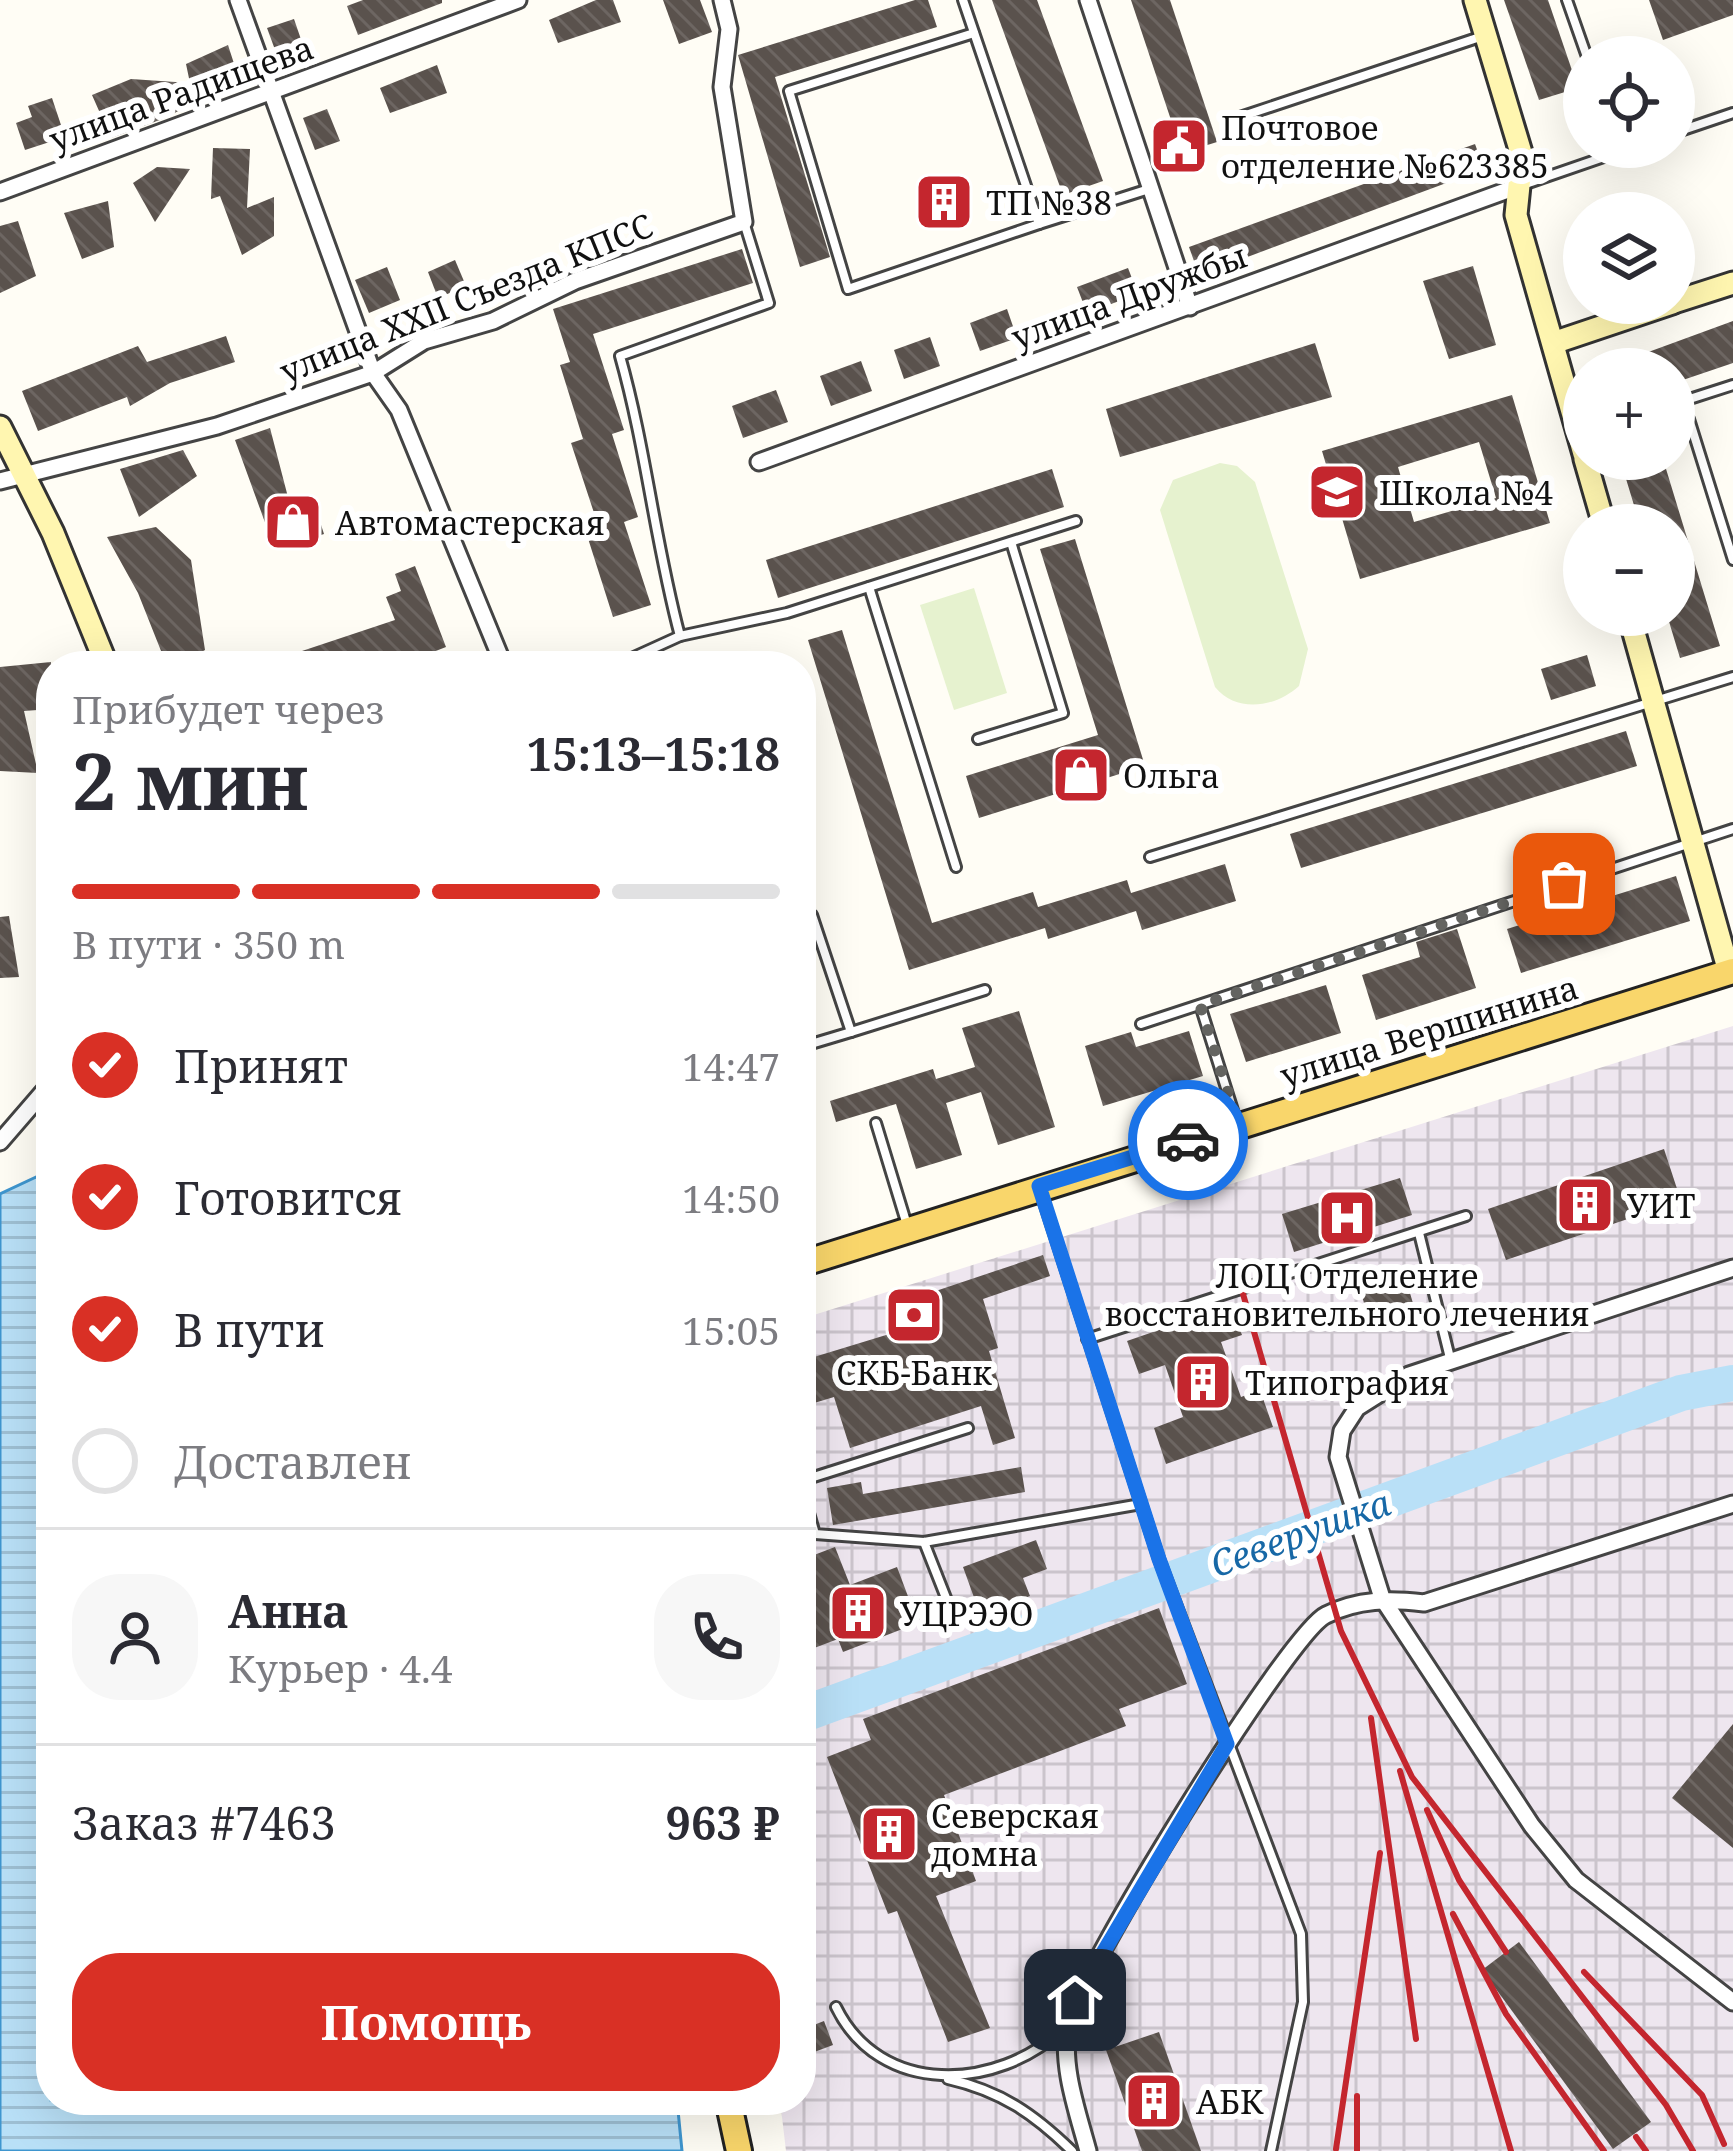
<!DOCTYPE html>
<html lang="ru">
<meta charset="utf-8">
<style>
:root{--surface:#fff;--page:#f7f7f7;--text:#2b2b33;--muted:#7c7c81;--line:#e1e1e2;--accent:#d93025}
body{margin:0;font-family:"Noto Serif",serif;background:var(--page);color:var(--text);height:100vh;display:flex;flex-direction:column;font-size:45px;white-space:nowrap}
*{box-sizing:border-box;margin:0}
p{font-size:39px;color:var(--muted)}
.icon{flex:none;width:66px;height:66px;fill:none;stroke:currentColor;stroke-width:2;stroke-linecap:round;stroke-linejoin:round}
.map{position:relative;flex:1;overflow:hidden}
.sheet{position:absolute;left:36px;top:651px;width:780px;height:1464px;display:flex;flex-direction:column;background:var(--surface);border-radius:48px;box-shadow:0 12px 48px #0002}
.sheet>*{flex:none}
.buttons{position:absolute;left:1563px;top:36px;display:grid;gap:24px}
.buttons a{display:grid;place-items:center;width:132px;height:132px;border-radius:50%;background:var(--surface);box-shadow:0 12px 48px #0002;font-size:60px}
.pin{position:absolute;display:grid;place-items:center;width:102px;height:102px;color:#fff;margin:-51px;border-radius:24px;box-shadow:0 6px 18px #0006}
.courier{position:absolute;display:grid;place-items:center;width:120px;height:120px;margin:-60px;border:9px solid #1a73e8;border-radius:50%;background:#fff;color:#222;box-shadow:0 3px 15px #0007}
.overview em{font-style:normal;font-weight:700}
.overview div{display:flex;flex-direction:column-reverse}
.overview{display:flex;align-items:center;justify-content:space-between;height:204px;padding:0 36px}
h1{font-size:78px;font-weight:700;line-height:90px}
.bar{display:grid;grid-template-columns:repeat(4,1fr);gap:18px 12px;align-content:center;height:144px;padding:0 36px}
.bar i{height:15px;border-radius:9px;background:var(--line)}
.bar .current{background:var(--accent)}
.bar p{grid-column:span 4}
.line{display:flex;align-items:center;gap:30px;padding:0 36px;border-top:3px solid var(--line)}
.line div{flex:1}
.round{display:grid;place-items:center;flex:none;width:126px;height:126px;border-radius:48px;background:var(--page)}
ol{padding:0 36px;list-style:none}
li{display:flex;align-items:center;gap:36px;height:132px}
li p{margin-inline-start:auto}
li .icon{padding:12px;border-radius:50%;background:var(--accent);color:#fff;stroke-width:4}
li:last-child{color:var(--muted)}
li i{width:66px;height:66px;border:6px solid var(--line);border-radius:50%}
.action{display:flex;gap:24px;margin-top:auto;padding:24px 36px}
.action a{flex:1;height:138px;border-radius:48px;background:var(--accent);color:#fff;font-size:48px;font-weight:700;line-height:138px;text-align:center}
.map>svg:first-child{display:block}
</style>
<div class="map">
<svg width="1733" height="2151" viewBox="0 0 1733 2151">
<defs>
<pattern id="industrial-grid" width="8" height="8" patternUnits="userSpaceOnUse" patternTransform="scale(3)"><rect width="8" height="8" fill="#eee6ef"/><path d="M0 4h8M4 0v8" fill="none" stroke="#cbc4cc"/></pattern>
<pattern id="water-rules" width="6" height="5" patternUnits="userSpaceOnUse" patternTransform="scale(3)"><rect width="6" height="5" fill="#b9e0f7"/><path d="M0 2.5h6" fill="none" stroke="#9ebfd3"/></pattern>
<pattern id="building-back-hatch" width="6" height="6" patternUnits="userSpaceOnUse" patternTransform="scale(3)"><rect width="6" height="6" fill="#5a524d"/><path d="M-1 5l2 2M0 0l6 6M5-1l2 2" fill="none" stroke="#6d6662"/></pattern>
</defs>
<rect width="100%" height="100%" fill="#fffdf5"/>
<polygon fill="url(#industrial-grid)" points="1733,1026 1733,2151 786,2151 780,2100 801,2100 801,1319"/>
<g fill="#e6f2cf">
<path d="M1220,463L1237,466L1255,482L1308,649L1299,686C1276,707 1237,714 1215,687L1160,510L1173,480Z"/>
<polygon points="974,588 1007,693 954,710 920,605"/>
</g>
<polygon fill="url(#water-rules)" stroke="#3f96cf" stroke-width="3" points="51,1170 51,2100 677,2100 682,2151 0,2151 0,1194"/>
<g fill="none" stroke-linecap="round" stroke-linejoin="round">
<polyline stroke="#b9e0f7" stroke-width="36" points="801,1715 1681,1393 1733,1383"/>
</g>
<g fill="url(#building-back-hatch)" fill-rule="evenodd">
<polygon points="363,0 442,0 442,3 358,35 347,6"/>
<polygon points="596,0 613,0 621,22 558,43 549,20"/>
<polygon points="663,0 700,0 712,32 679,44"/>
<polygon points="915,0 928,0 937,27 775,77 830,257 800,267 738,55"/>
<polygon points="992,0 1037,0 1103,181 1063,195"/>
<polygon points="1131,0 1170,0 1217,142 1182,153"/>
<polygon points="1504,0 1548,0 1578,88 1539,100"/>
<polygon points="1649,0 1733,0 1733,15 1663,40"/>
<polygon points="294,19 307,57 281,66 267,28"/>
<polygon points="228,45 239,79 165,118 111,138 92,95 131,79 190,83 186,64"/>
<polygon points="437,65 447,93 390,113 380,88"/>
<polygon points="52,98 65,137 25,150 16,123 32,117 28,106"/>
<polygon points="327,109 340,141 315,150 303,118"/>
<polygon points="1475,144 1484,169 1199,275 1189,247"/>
<polygon points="213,148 250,149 247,208 274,197 274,236 242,255 220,196 211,199"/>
<polygon points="157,167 190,169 155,222 133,183"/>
<polygon points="108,201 114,247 82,259 64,213"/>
<polygon points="18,221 36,276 0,293 0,226"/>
<polygon points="742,249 753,283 593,334 624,430 612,434 638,517 624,522 651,605 613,617 585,529 598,525 571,443 583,439 560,365 570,362 553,309"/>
<polygon points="455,260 466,286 438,298 428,272"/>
<polygon points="1473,266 1496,345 1449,359 1423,281"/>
<polygon points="387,267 400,300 369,313 355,280"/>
<polygon points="1128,268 1138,294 1087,313 1077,287"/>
<polygon points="1007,309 1017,338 980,351 970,323"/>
<polygon points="1733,321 1733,363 1674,383 1674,369 1602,369"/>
<polygon points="226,336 235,362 170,383 130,406 127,397 38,431 22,391 138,346 147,362"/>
<polygon points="930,337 940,366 904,379 894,350"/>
<polygon points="1315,343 1332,397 1120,457 1106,409"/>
<polygon points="861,361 872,391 831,406 820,376"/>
<polygon points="776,390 788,422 743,438 732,406"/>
<path d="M1512,395L1550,523L1360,579L1322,451ZM1479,442L1496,498L1414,522L1398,467Z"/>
<polygon points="270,428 289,501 311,494 324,534 275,550 235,440"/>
<polygon points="183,450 197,476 139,517 120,469"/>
<polygon points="1620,459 1663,459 1720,646 1680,658 1667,615 1674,615 1674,525 1640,525"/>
<polygon points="1052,469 1064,507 778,598 766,560"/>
<polygon points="156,527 191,560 205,650 175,666 167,666 138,593 107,537"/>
<polygon points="1075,539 1145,766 979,818 966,776 1098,735 1040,549"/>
<polygon points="415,566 446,647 397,666 257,666 395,620 386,597 401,591 395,574"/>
<polygon points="842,630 932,923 1033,892 1038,907 1127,880 1131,893 1225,864 1236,901 1142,930 1136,911 1048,939 1045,928 909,970 808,640"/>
<polygon points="1587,655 1596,686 1551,700 1541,669"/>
<polygon points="51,662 51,709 24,711 38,773 0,771 0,667"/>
<polygon points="1626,731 1637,766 1301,868 1290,834"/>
<polygon points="1676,876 1690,921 1521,973 1507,929"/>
<polygon points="9,916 19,977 0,978 0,917"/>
<polygon points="1457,929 1476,988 1376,1020 1362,975 1420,957 1416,942"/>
<polygon points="1326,985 1341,1033 1246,1062 1230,1014"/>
<polygon points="1019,1011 1055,1127 998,1145 981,1092 946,1103 962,1155 916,1169 896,1104 836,1122 830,1101 933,1069 936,1079 975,1067 962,1028"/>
<polygon points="1189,1031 1203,1076 1103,1106 1085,1046 1131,1032 1136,1047"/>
<polygon points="1664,1149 1681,1201 1506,1260 1488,1209"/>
<polygon points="1400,1178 1412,1215 1294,1252 1282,1214"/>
<polygon points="1043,1255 1050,1276 983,1299 998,1348 989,1351 1015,1438 993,1445 981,1406 850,1448 834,1397 801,1407 801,1361 909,1328 900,1303"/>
<polygon points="1405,1276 1417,1317 1372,1331 1360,1289"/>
<polygon points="1231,1305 1242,1335 1221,1342 1241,1397 1260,1390 1273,1427 1166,1464 1154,1428 1183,1417 1165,1365 1139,1374 1127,1341"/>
<polygon points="1021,1467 1025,1492 833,1525 827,1488 861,1482 863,1494"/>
<polygon points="1036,1540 1047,1569 1023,1578 1030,1596 980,1614 963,1567"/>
<polygon points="835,1547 850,1585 897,1567 918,1623 843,1652 838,1639 801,1653 801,1560"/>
<polygon points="1159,1608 1187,1684 1119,1709 1126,1726 944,1795 976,1881 936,1896 990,2028 948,2042 897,1911 888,1914 827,1757 871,1740 863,1719"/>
<polygon points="1733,1724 1733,1848 1672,1798"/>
<polygon points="1519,1942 1651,2122 1613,2149 1482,1970"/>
<polygon points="824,2021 833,2045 801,2057 801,2030"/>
<polygon points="1159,2032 1201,2151 1142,2151 1106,2050"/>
</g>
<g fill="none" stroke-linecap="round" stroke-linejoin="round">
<g stroke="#444" stroke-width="14">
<g id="lane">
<polyline points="963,0 1039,224 1149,189"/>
<polyline points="1567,0 1587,57"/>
<polyline points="974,33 789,91 848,289 1039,224"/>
<polyline points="1237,118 1480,37"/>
<polyline points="1674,133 1733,113"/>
<polyline points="1520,186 1633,147"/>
<polyline points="1674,404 1733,385"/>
<polyline points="1689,419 1733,560"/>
<polyline points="869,587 956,867"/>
<path d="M680,636C655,543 646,448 620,356L769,303L744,222"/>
<polyline points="479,666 499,659"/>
<polyline points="614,666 680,636 787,613 1076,521"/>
<polyline points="978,739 1063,713 1011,542"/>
<polyline points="1150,857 1733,677"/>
<polyline points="801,918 812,915 851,1032 801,1047"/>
<polyline points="1200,1005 1237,1123"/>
<polyline points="1141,1024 1733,829"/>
<polyline points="851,1032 985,990"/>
<polyline points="876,1123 907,1225"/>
<polyline points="1041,1193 1159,1559 1301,1934 1303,2002 1271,2151"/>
<polyline points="1419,1233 1450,1358"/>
<polyline points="1087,1339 1466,1216"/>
<polyline points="801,1481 968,1428"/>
<polyline points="801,1485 815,1534 924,1542 1141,1504"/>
<polyline points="924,1542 950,1608"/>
<path d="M836,2007C880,2097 997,2091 1063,2029"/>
<path d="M948,2079C1001,2091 1034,2114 1072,2151"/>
</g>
</g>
<g stroke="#444" stroke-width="21">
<g id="street">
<polyline points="238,0 373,373 399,410 504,666"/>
<polyline points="1088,0 1190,307"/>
<polyline points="0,192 518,0"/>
<polyline points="759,462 1519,186"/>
<polyline points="0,481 217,426 373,373 424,341 493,321 575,281 744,222 722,87 729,29 722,0"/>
<polyline points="0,1142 51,1083"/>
<polyline points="1733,1268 1409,1375 1357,1408 1342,1431 1338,1457 1382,1598 1532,1826 1576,1880 1733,2002"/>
<path d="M1088,2151C1077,2110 1061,2067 1068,2025C1075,1980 1288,1633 1326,1615C1358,1599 1390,1599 1424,1603L1733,1504"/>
</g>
</g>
<g stroke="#333" stroke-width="27">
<g id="secondary">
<polyline points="1475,0 1522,156 1516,215 1584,454"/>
<polyline points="1674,302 1733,283"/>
<polyline points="1553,343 1672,303"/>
<polyline points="0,427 53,533 107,666"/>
<polyline points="1585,459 1604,525"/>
<polyline points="1629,615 1729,972"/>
</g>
</g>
<g stroke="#222" stroke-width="30">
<g id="primary">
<polyline points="801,1264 1733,971"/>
<polyline points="728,2100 739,2151"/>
</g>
</g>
<use href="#lane" stroke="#fff" stroke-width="8"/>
<use href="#street" stroke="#fff" stroke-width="15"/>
<use href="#secondary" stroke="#fff6b0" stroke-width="21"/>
<use href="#primary" stroke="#f9d66b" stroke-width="24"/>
<g stroke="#c4262e" stroke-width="6">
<polyline points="1234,1263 1341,1631 1412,1777 1666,2105 1693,2151"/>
<polyline points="1371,1718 1416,2039"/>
<polyline points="1400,1771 1511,2151"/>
<polyline points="1427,1810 1459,1880 1506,1952"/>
<polyline points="1453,1914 1506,2014 1604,2151"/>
<polyline points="1584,1972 1702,2095 1724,2144"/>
<polyline points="1636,2137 1646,2151"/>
<polyline points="1336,2149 1380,1853"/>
<polyline points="1357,2151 1357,2096"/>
</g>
</g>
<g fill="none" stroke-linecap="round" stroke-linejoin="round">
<polyline stroke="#646461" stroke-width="12" stroke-dasharray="0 21.6" points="1188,1140 1238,1124 1200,1005 1564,884"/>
<polyline stroke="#1a73e8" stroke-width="15" points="1075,2000 1227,1744 1159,1559 1039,1186 1188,1140"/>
</g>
<defs>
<g id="civic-square" transform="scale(3)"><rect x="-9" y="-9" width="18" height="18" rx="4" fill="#c4262e" stroke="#fff"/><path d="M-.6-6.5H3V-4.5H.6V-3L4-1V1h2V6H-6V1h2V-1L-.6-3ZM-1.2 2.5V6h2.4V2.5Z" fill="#fff"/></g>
<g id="building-square" transform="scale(3)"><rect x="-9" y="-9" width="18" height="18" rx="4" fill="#c4262e" stroke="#fff"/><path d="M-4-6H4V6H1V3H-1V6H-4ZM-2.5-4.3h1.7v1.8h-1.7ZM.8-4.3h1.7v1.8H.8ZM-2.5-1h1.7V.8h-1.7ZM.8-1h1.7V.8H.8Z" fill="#fff"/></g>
<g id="school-square" transform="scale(3)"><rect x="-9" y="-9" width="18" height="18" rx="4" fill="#c4262e" stroke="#fff"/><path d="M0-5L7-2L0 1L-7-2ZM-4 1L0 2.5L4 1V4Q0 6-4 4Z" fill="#fff"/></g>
<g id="shop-square" transform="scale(3)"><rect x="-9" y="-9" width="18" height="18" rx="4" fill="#c4262e" stroke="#fff"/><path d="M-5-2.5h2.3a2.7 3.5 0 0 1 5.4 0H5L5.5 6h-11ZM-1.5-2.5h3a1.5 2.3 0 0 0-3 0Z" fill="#fff"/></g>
<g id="hospital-square" transform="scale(3)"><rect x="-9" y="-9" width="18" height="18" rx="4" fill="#c4262e" stroke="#fff"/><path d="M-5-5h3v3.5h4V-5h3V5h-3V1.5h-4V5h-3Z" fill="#fff"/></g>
<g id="bank-square" transform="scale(3)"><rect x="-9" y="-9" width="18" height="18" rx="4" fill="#c4262e" stroke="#fff"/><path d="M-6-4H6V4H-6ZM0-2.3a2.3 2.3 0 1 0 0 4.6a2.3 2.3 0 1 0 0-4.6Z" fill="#fff"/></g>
</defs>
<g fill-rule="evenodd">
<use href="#civic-square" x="1179" y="146"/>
<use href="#building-square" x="944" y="202"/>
<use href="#school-square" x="1337" y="492"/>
<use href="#shop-square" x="293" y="522"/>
<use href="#shop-square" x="1081" y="775"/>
<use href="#building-square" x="1585" y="1205"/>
<use href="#hospital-square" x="1347" y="1218"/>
<use href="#bank-square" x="914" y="1315"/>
<use href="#building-square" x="1203" y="1382"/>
<use href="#building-square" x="858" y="1613"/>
<use href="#building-square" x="889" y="1834"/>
<use href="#building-square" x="1154" y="2101"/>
</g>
<g text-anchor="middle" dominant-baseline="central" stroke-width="12" stroke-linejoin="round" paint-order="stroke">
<g font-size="33" fill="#111" stroke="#fff">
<text transform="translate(181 93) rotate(-20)">улица Радищева</text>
<text transform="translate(1129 296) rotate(-20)">улица Дружбы</text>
<text transform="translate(466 298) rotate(-22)">улица XXII Съезда КПСС</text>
<text transform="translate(1429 1031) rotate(-17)">улица Вершинина</text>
</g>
<g font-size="33" fill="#111" stroke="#fff" text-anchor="start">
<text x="1221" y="127">Почтовое<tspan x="1221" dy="38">отделение №623385</tspan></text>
<text x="986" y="202">ТП №38</text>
<text x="1379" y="492">Школа №4</text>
<text x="335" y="522">Автомастерская</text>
<text x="1123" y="775">Ольга</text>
<text x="1627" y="1205">УИТ</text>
<text x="1347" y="1275" text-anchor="middle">ЛОЦ Отделение<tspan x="1347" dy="38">восстановительного лечения</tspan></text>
<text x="914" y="1372" text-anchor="middle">СКБ-Банк</text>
<text x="1245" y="1382">Типография</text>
<text x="900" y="1613">УЦРЭЭО</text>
<text x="931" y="1815">Северская<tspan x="931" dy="38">домна</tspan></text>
<text x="1196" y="2101">АБК</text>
</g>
<g font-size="36" font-style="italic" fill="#1768a6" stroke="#fff">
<text transform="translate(1300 1533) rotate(-20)">Северушка</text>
</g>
</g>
</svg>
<div class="buttons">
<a><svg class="icon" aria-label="locate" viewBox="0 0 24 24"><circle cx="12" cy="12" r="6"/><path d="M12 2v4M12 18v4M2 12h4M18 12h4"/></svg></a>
<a><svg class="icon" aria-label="layers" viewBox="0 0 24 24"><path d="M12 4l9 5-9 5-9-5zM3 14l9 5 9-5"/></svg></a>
<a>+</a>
<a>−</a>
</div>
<div class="pin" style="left:1564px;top:884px;background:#ea580c"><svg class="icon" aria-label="bag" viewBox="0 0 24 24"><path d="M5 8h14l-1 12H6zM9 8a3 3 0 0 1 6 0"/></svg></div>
<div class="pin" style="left:1075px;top:2000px;background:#1f2937"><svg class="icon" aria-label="home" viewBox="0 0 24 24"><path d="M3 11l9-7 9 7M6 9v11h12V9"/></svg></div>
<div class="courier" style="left:1188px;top:1140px"><svg class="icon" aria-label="car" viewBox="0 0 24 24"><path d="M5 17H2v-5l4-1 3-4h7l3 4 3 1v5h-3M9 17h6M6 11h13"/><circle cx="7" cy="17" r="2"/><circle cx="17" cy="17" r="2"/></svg></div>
<section class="sheet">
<div class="overview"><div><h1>2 мин</h1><p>Прибудет через</p></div><em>15:13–15:18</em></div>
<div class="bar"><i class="current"></i><i class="current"></i><i class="current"></i><i></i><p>В пути · 350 m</p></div>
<ol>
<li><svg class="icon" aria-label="check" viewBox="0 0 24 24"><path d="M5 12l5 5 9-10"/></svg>Принят<p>14:47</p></li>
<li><svg class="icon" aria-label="check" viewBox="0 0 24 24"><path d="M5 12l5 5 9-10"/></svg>Готовится<p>14:50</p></li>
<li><svg class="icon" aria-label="check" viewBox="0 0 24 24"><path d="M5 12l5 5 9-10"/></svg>В пути<p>15:05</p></li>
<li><i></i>Доставлен</li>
</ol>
<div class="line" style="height:216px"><a class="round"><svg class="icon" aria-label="person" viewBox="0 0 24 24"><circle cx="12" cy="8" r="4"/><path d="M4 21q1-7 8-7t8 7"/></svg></a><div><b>Анна</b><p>Курьер · 4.4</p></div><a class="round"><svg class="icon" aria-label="phone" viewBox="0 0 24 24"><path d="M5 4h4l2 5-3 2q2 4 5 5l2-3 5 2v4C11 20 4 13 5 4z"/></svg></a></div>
<div class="line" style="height:156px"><div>Заказ #7463</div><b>963 ₽</b></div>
<div class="action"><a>Помощь</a></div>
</section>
</div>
